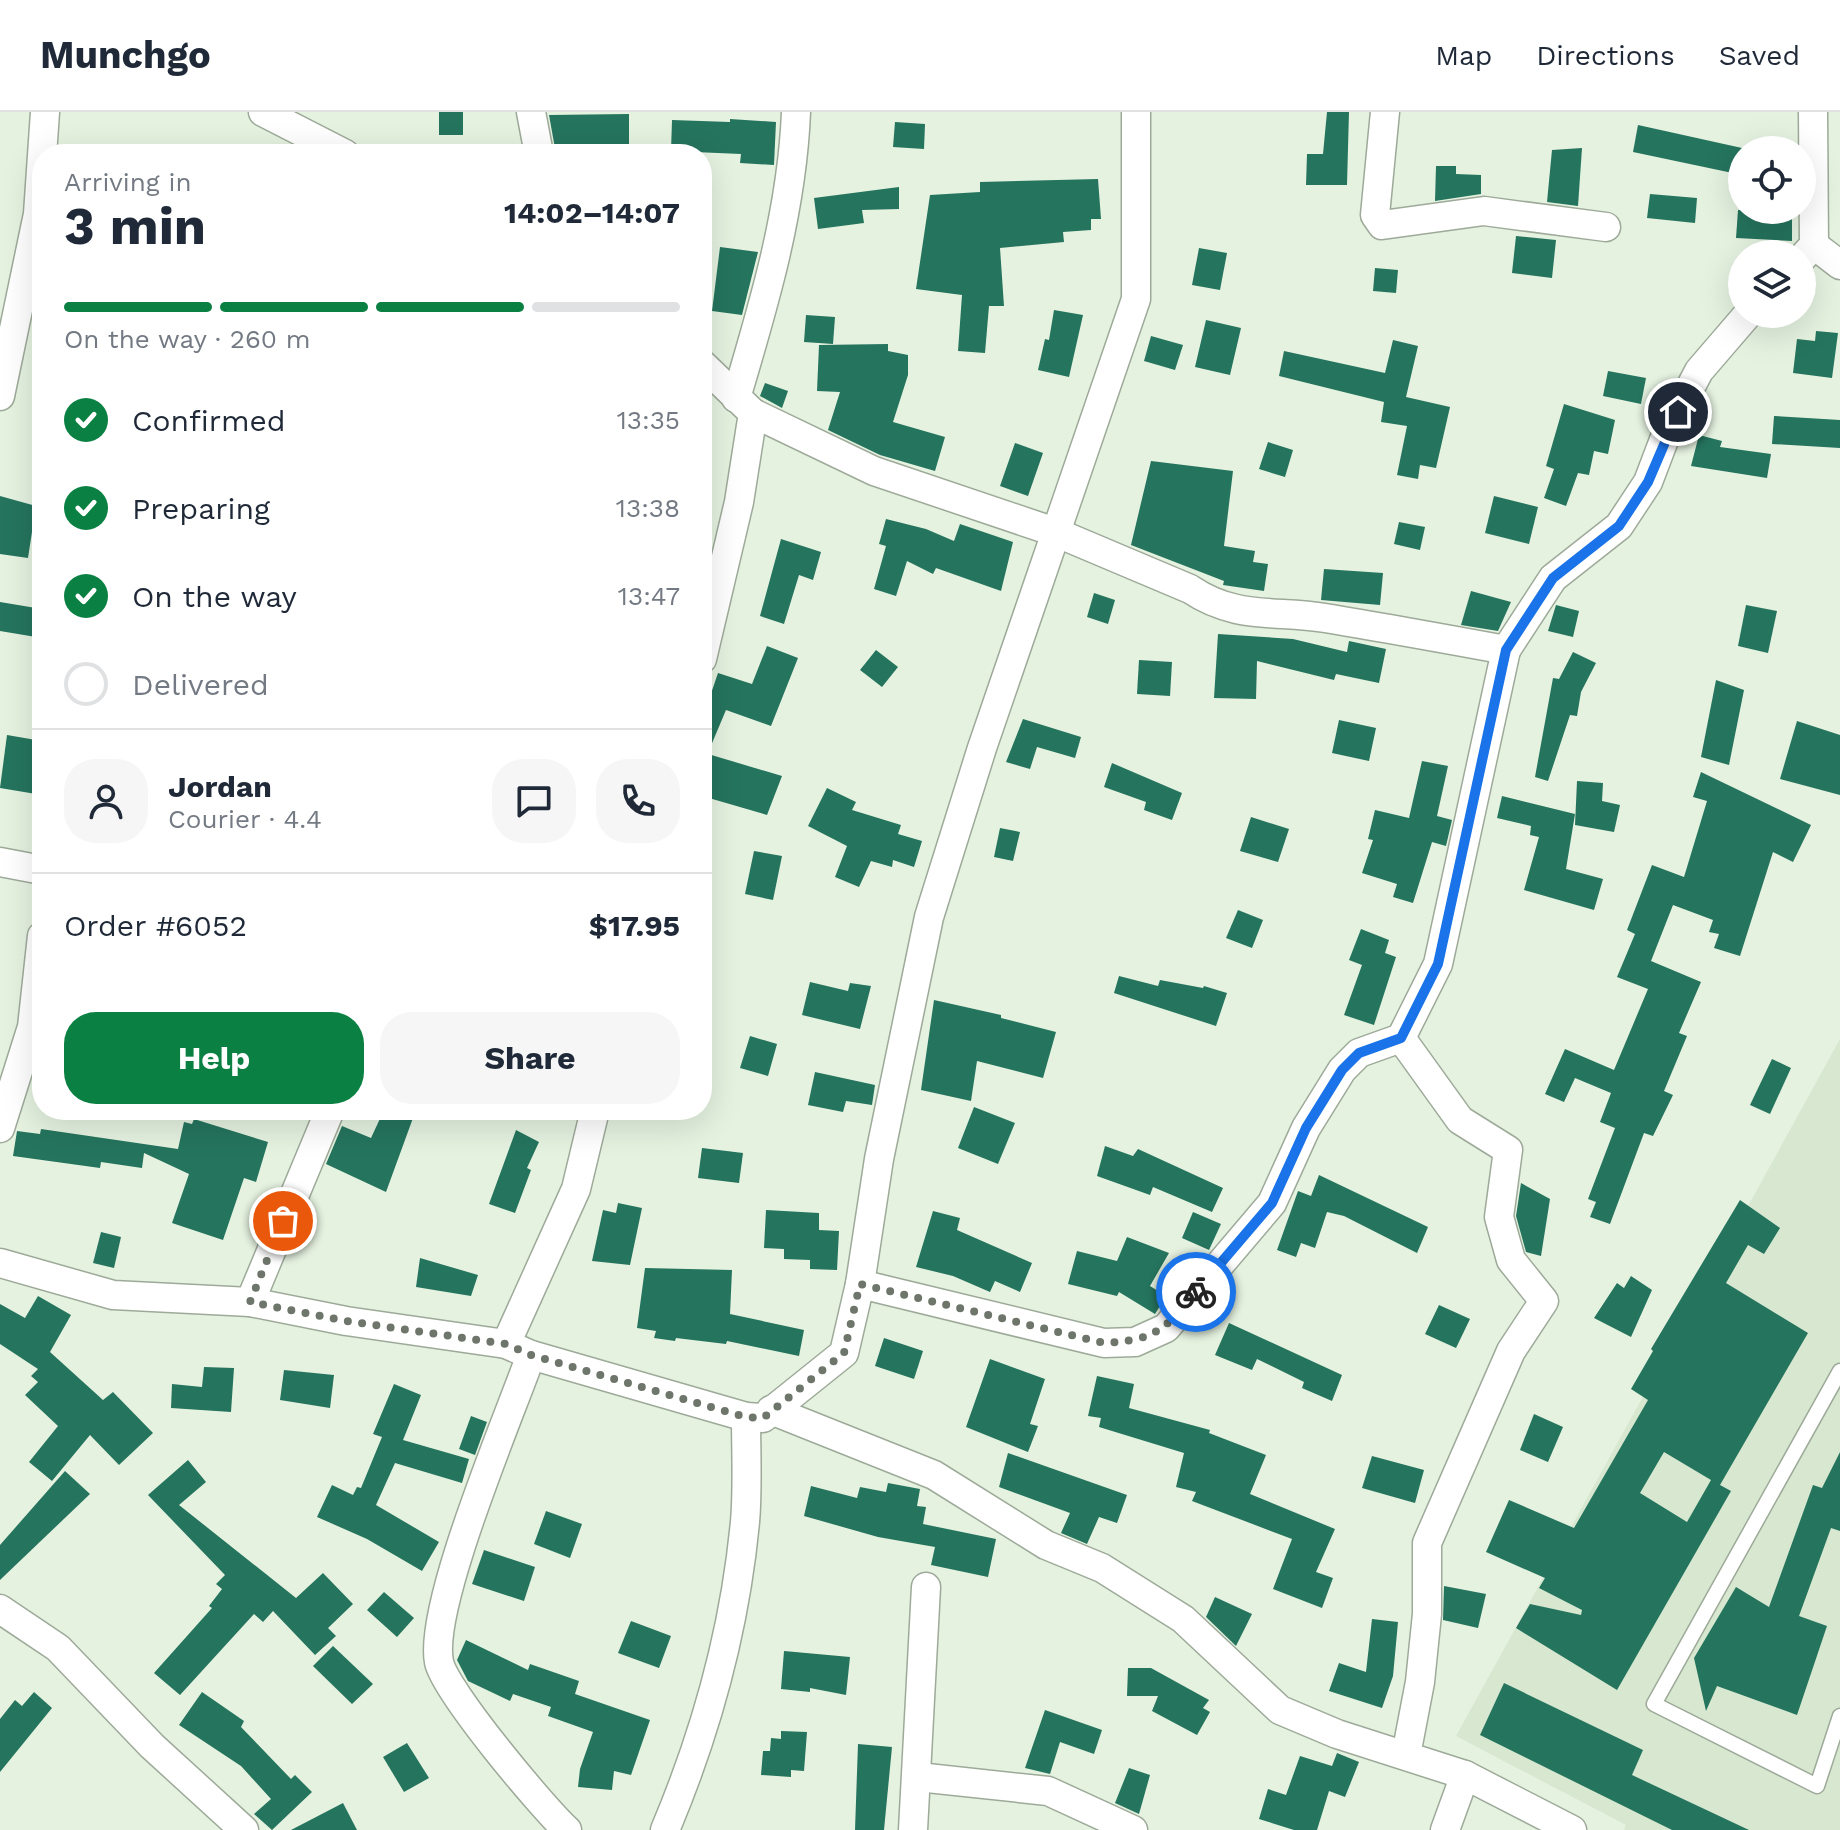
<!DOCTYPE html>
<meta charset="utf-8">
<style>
:root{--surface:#fff;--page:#f6f6f7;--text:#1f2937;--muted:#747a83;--line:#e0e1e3;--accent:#0b8043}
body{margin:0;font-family:"Work Sans",sans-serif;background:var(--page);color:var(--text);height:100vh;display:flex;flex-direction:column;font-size:30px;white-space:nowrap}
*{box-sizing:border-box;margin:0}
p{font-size:26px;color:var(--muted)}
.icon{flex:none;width:44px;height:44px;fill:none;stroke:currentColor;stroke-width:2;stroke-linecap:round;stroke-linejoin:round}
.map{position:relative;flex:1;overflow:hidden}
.side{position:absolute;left:32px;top:32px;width:680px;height:976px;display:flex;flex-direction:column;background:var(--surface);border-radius:32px;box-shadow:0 8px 32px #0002}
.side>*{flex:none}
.controls{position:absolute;left:1728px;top:24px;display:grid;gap:16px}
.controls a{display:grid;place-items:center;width:88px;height:88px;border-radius:50%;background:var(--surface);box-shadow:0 8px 32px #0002;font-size:40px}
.pin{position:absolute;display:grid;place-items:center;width:68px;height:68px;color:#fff;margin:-34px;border:4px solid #fff;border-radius:50%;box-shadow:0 2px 8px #0007}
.courier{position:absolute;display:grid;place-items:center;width:80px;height:80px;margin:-40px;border:6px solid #1a73e8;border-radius:50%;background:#fff;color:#222;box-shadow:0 2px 10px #0007}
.headline em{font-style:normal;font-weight:700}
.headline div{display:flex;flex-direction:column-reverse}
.headline{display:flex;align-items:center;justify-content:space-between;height:136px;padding:0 32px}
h1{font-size:52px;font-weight:700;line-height:60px}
.bar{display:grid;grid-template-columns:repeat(4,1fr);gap:12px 8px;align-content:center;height:96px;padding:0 32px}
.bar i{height:10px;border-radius:6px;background:var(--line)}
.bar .active{background:var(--accent)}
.bar p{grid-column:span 4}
.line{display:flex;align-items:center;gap:20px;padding:0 32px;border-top:2px solid var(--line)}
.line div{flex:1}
.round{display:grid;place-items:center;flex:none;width:84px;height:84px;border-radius:32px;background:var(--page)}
ol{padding:0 32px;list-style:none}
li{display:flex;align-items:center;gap:24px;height:88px}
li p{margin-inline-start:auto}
li .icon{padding:8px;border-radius:50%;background:var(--accent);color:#fff;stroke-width:4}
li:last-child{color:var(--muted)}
li i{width:44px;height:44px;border:4px solid var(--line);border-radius:50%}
.cta{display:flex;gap:16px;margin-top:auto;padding:16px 32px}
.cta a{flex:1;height:92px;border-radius:32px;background:var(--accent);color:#fff;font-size:32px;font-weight:700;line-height:92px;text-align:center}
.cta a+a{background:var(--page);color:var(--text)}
header{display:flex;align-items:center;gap:48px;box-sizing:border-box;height:112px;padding:0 40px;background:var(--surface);border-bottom:2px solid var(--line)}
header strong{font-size:38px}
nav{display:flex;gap:44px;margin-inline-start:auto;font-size:28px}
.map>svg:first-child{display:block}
</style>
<header>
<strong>Munchgo</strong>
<nav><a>Map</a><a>Directions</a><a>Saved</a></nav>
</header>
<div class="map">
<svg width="1840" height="1718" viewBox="0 0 1840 1718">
<rect width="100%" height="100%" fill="#e5f2e0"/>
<polygon fill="#d7e7d0" points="1840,927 1840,1718 1624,1718 1626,1713 1456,1624"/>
<g fill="#25745e" fill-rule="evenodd">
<rect x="439" y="0" width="24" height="23"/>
<polygon points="1327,0 1349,0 1347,73 1306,73 1307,42 1323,42"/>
<polygon points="629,2 629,42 556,42 549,3"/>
<polygon points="730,7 776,10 774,53 740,51 741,42 671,39 672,8 730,10"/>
<polygon points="895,10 925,12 924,37 893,35"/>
<polygon points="1638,13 1742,36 1742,63 1633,40"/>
<polygon points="1582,36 1578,94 1547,90 1552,38"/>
<polygon points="1436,54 1456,54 1456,62 1481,63 1481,82 1435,89"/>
<polygon points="1098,67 1101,107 1091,107 1091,118 1063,120 1064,130 1000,136 1004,194 989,194 985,241 958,239 962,183 916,177 930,83 980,80 980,70"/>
<polygon points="899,75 899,97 862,98 864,111 818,117 814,86"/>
<polygon points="1650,82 1697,86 1695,111 1647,106"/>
<polygon points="1738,98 1792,100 1792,129 1736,126"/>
<polygon points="1516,124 1556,128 1552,166 1512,161"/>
<polygon points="720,135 758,140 742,203 712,199"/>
<polygon points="1199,136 1227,141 1220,178 1192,173"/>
<polygon points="1375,156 1398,158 1396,181 1373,179"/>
<polygon points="1054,198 1083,203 1069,265 1038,258 1045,227 1049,228"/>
<polygon points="806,203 835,205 833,232 804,230"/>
<polygon points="1206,208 1241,216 1230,263 1195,255"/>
<polygon points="1816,219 1838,221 1832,266 1793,261 1797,227 1815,229"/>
<polygon points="1151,224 1183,233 1175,258 1144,249"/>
<polygon points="1393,228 1418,234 1406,285 1450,295 1436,356 1420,353 1418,367 1397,363 1407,314 1381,310 1384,290 1279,264 1284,239 1385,261"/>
<polygon points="888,232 888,239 908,243 908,263 893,310 945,325 935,359 880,343 828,318 840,280 817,279 819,233"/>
<polygon points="1608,259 1646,266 1641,292 1603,284"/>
<polygon points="765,271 788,279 782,296 760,284"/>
<polygon points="1564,292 1615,308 1608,342 1594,339 1589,363 1578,361 1566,394 1544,386 1554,357 1546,354"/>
<polygon points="1774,304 1840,308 1840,336 1772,332"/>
<polygon points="1699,323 1722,329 1720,335 1771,342 1767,366 1691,354"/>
<polygon points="1268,330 1293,338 1285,365 1259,357"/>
<polygon points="1015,331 1043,341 1028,384 1000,374"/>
<polygon points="1151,349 1233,359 1224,434 1255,439 1253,450 1268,452 1264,479 1223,473 1224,469 1131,433"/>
<polygon points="0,384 36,394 28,446 0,442"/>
<polygon points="1494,384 1538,395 1529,432 1485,421"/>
<polygon points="886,407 926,417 954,429 960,412 1013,430 1001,479 936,456 933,462 907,449 896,484 874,477 886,434 879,432"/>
<polygon points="1399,410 1425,415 1420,438 1394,432"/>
<polygon points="781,427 821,440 813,468 799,463 784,512 760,504"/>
<polygon points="1324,457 1383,461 1380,493 1321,488"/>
<polygon points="1471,479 1511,490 1498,519 1461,513"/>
<polygon points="1094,481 1115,488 1108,512 1087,505"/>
<polygon points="0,490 42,497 42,526 0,519"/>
<polygon points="1556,493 1579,499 1573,525 1548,519"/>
<polygon points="1746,493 1777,499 1768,541 1738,534"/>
<polygon points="1218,522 1293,527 1347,540 1349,529 1386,537 1379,571 1336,562 1334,568 1257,549 1256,587 1214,586"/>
<polygon points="767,534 798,546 771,614 726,598 710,636 702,633 702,608 718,561 752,572"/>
<polygon points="876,538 898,555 882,575 860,558"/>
<polygon points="1573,540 1596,551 1581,580 1577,604 1570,603 1548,669 1535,665 1553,566 1559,567"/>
<polygon points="1139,548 1172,550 1170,584 1137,582"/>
<polygon points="1716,568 1744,578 1729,653 1701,645"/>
<polygon points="1023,607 1081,625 1075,646 1037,635 1030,657 1006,650"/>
<polygon points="1339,608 1376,616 1369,649 1332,641"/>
<polygon points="1797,609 1840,623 1840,683 1780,667"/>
<polygon points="7,623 42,629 36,682 0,676"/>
<polygon points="708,642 782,664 767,703 702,684 702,663"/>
<polygon points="1422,649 1448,654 1437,704 1452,708 1446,734 1432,730 1413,791 1393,785 1397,772 1362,761 1373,728 1368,727 1375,698 1409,706"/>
<polygon points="1112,651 1182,681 1172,708 1144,698 1146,690 1104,675"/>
<polygon points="1701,660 1811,713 1793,750 1773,740 1740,844 1714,836 1719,822 1709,820 1713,808 1673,793 1651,849 1701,870 1679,921 1687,924 1664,979 1673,983 1653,1024 1644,1021 1610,1112 1590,1105 1596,1090 1588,1087 1615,1016 1600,1010 1611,981 1575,966 1564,990 1545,982 1565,937 1614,958 1648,877 1617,865 1635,822 1627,818 1652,753 1684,765 1707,689 1693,685"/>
<polygon points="1577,669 1603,671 1602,689 1620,693 1614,720 1575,713"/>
<polygon points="827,676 856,690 852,698 901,713 898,722 922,729 914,755 893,748 892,755 871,749 859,775 835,765 847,734 808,714"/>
<polygon points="1502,684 1575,702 1566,757 1603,767 1594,798 1524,778 1539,725 1530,723 1531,714 1497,706"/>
<polygon points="1251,705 1289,717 1278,750 1240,739"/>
<polygon points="1000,716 1020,720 1013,749 994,745"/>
<polygon points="754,739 782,744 773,788 745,782"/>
<polygon points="1238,798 1263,808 1252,836 1226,826"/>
<polygon points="1361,817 1389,828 1385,841 1396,845 1374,913 1344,903 1362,853 1349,848"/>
<polygon points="1119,864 1158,874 1160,868 1203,876 1204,874 1227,881 1216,914 1114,881"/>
<polygon points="810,870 848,879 850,871 871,874 860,917 802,903"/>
<polygon points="934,888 1001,903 1001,906 1056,920 1043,966 977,949 971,989 921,978"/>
<polygon points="750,924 777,932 768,964 740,956"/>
<polygon points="1772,947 1791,956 1770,1002 1750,993"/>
<polygon points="815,960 875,973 872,993 846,989 843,1000 808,993"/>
<polygon points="974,995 1015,1011 998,1052 958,1036"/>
<polygon points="384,998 396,998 413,1006 386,1080 326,1052 342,1014 371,1026"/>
<polygon points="194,1007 268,1030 256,1070 244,1066 223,1128 172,1111 189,1062 144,1041 142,1056 101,1050 100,1056 13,1044 17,1019 40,1022 41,1017 178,1037 184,1010 192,1012"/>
<polygon points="516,1018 539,1030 527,1056 531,1058 515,1101 489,1092"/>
<polygon points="1105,1034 1133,1044 1138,1037 1223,1076 1212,1100 1153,1075 1150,1083 1097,1064"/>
<polygon points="702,1036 743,1041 739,1071 698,1066"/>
<polygon points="1319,1063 1428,1115 1417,1141 1344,1104 1327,1100 1315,1136 1301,1131 1296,1145 1277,1138 1298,1079 1311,1084"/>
<polygon points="1521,1071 1550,1087 1541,1144 1526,1140 1516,1104"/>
<path d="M1740,1088L1780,1116L1764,1142L1748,1133L1726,1171L1808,1221L1720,1373L1731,1379L1617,1578L1516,1516L1530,1492L1581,1503L1582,1498L1539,1476L1545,1466L1486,1440L1509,1388L1574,1416L1648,1288L1631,1277L1653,1239L1651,1237ZM1664,1340L1711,1368L1687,1410L1640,1381Z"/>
<polygon points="618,1091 642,1096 630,1153 592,1149 603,1098 616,1101"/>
<polygon points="766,1098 819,1101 819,1118 839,1119 837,1158 810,1157 810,1148 784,1147 784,1137 764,1136"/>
<polygon points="933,1099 960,1106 957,1118 1032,1151 1020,1180 995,1169 990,1180 953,1164 916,1155"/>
<polygon points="1193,1100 1221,1112 1209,1138 1182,1126"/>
<polygon points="101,1120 121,1125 114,1156 93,1151"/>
<polygon points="1127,1125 1169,1141 1150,1174 1166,1184 1155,1202 1119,1180 1117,1184 1068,1172 1077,1139 1117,1149"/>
<polygon points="420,1146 478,1163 471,1184 416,1175"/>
<polygon points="645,1156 732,1158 730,1202 804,1218 799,1244 727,1229 726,1232 676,1226 675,1229 654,1226 656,1219 637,1216"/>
<polygon points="1631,1164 1652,1178 1631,1225 1594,1206 1617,1171 1624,1176"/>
<polygon points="38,1184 71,1203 50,1240 103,1288 113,1280 153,1321 119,1353 90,1323 52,1369 29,1350 58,1314 25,1283 38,1270 31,1264 38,1257 0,1232 0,1192 25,1206"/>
<polygon points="1439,1193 1470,1207 1456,1236 1425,1222"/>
<polygon points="1229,1211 1342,1263 1332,1289 1302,1276 1304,1270 1257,1247 1252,1258 1215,1243"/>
<polygon points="884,1226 923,1239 914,1267 875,1254"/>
<polygon points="990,1247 1045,1267 1030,1312 1038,1314 1028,1340 966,1315"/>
<polygon points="204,1255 234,1256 231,1300 171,1296 172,1272 202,1275"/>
<polygon points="284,1258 334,1263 330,1296 280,1288"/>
<polygon points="1097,1264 1134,1272 1129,1296 1210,1318 1209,1321 1266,1343 1250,1382 1335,1417 1316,1460 1333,1466 1322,1496 1273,1477 1292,1427 1192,1389 1196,1380 1176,1375 1184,1341 1099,1315 1101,1306 1088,1304"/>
<polygon points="394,1272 421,1283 403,1328 469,1347 462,1371 395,1351 376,1393 439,1430 422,1459 367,1427 317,1405 332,1373 353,1383 357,1375 361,1376 382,1325 373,1322"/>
<polygon points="1534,1302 1563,1315 1548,1350 1520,1338"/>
<polygon points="471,1304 487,1310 475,1343 459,1337"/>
<polygon points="1840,1340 1840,1419 1831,1416 1799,1504 1827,1514 1797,1603 1717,1574 1706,1599 1694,1546 1736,1475 1769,1495 1813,1373 1822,1376"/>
<polygon points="1008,1341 1127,1383 1117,1411 1099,1405 1087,1432 1061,1421 1070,1401 999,1375"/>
<polygon points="1372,1344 1424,1358 1415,1391 1362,1376"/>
<polygon points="188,1348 206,1370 179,1393 296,1486 323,1461 353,1492 328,1516 336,1524 315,1543 273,1499 263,1510 254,1502 180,1583 154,1561 212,1496 209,1494 222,1477 216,1472 225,1463 148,1383"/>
<polygon points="65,1359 90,1382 0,1468 0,1433"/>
<polygon points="888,1371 920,1377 917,1394 926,1395 923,1412 996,1427 988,1465 931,1453 935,1435 878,1425 804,1404 811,1374 857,1386 860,1375 886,1380"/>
<polygon points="546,1399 582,1412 570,1446 534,1432"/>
<polygon points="484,1438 535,1455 524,1489 472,1472"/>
<polygon points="1444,1474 1486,1482 1478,1516 1443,1508"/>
<polygon points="384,1480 414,1506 397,1525 367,1498"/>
<polygon points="1215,1485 1252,1502 1236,1534 1206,1505"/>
<polygon points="1372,1507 1398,1510 1393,1564 1382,1596 1329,1579 1339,1551 1366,1560"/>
<polygon points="631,1509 671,1524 659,1556 618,1541"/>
<polygon points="466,1528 528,1558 530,1552 579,1569 575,1582 650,1608 631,1663 614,1659 612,1678 578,1675 580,1657 593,1620 548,1604 551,1595 513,1582 510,1589 468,1569 457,1548"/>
<polygon points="333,1534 373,1572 352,1592 313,1554"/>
<polygon points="784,1539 850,1545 846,1583 810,1576 810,1580 781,1577"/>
<polygon points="1128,1556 1151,1556 1209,1588 1203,1596 1210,1600 1197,1623 1152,1599 1158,1584 1127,1584"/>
<polygon points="1504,1571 1643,1638 1632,1663 1749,1718 1672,1718 1480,1623"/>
<polygon points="34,1580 52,1596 0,1660 0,1607 15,1588 22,1594"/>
<polygon points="202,1580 244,1609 241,1615 291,1667 295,1663 312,1680 272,1718 254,1702 271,1687 241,1654 179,1613"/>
<polygon points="1045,1598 1102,1618 1094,1642 1060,1630 1050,1662 1025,1656"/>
<polygon points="781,1619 807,1620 804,1659 791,1658 791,1665 761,1663 763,1639 770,1639 771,1626 781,1627"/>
<polygon points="407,1631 429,1666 404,1680 383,1645"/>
<polygon points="858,1632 892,1635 884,1718 855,1718"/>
<polygon points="1337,1641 1359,1650 1345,1685 1329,1679 1317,1718 1294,1718 1259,1707 1268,1677 1286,1683 1300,1644 1332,1654"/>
<polygon points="1129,1656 1150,1663 1139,1702 1115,1691"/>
<polygon points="343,1691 357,1718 291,1718"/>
</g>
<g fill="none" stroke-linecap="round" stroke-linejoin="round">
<g stroke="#9eaa99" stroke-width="17">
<polyline id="service" points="1840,1259 1654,1592 1817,1674 1840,1604"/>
</g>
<g stroke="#9eaa99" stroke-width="31">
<g id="minor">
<polyline points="263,0 345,42"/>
<polyline points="531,0 539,42"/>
<polyline points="1385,0 1375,103 1382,113 1484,99 1606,115"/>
<polyline points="1814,133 1840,153"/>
<polyline points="1802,146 1814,133 1813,0"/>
<polyline points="702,252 753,301 739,390 702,547"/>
<polyline points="0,284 38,102 45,0"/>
<path d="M736,286C764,192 792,99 796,0"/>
<path d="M753,301L874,359L1055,420L1190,477C1236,508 1275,498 1325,506C1386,516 1446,527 1506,538L1438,852L1401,926L1359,941L1342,958L1306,1016L1272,1091L1166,1216L1135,1230L1104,1231L860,1172"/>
<polyline points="1506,538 1553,466 1619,414 1648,370 1667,320 1699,259 1748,202"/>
<polyline points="0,750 42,758"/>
<polyline points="1401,926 1460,1008 1508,1038 1499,1105 1511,1148 1544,1189 1511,1239 1427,1431 1427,1502 1420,1570 1406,1643"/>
<polyline points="0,1016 32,915 42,824"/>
<polyline points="0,1151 113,1183 250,1190 346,1209 506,1232 531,1243 746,1305 763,1306 844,1241 860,1172 879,1047 929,805 982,636 1136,187 1136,0"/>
<polyline points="250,1190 330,998"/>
<polyline points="506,1232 576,1077 595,998"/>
<path d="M531,1243C509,1305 428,1494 439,1550C445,1579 542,1695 567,1718"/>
<polyline points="771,1298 934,1363 1046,1433 1102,1456 1183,1507 1280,1598 1337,1622 1465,1663 1572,1718"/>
<polyline points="0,1497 58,1536 152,1634 244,1718"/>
<polyline points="918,1665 1048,1679 1133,1718"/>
<path d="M665,1718C706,1621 735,1515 745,1410C748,1376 746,1340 746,1305"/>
<polyline points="913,1718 926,1475"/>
<polyline points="1445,1718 1465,1663"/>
</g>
</g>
<use href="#service" stroke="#fff" stroke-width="14"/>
<use href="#minor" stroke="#fff" stroke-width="28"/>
</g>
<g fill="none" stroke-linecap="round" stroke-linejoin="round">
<path stroke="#6e766b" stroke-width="8" stroke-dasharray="0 14.4" d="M283,1109L250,1190L346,1209L506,1232L531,1243L746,1305L763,1306L844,1241L860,1172L1104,1231C1156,1228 1164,1218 1196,1180"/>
<polyline stroke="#1a73e8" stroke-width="10" points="1196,1180 1272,1091 1306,1016 1342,958 1359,941 1401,926 1438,852 1506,538 1553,466 1619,414 1648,370 1678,300"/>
</g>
</svg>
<div class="controls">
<a><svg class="icon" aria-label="locate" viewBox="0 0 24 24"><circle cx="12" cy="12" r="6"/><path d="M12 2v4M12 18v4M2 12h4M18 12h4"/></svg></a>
<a><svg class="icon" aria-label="layers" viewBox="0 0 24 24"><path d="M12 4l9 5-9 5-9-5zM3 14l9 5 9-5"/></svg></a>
</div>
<div class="pin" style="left:283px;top:1109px;background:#ea580c"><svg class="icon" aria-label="bag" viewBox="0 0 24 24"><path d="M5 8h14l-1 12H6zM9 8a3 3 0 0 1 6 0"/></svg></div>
<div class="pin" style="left:1678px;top:300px;background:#1f2937"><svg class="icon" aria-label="home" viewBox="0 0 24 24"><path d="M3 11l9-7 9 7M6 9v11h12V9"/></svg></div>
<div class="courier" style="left:1196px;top:1180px"><svg class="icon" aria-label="bike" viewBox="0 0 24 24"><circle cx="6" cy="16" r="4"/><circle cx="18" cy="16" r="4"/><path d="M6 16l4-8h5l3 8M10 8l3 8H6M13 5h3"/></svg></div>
<section class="side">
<div class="headline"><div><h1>3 min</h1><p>Arriving in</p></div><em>14:02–14:07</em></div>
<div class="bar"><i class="active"></i><i class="active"></i><i class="active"></i><i></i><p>On the way · 260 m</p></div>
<ol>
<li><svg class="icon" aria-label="check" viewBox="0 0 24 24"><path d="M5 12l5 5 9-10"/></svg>Confirmed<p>13:35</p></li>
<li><svg class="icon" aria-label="check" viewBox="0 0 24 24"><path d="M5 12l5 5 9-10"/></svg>Preparing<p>13:38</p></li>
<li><svg class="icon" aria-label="check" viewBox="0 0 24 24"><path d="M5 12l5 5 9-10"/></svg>On the way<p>13:47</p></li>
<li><i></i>Delivered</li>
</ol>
<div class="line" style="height:144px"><a class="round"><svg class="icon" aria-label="person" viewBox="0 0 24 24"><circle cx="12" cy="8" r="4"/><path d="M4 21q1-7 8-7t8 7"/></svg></a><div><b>Jordan</b><p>Courier · 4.4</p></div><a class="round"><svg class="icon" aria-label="chat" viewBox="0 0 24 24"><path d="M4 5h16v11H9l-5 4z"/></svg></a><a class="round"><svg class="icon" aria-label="phone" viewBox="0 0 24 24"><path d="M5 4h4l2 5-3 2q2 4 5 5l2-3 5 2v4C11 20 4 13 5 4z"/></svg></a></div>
<div class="line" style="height:104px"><div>Order #6052</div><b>$17.95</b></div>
<div class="cta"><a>Help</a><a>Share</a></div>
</section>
</div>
